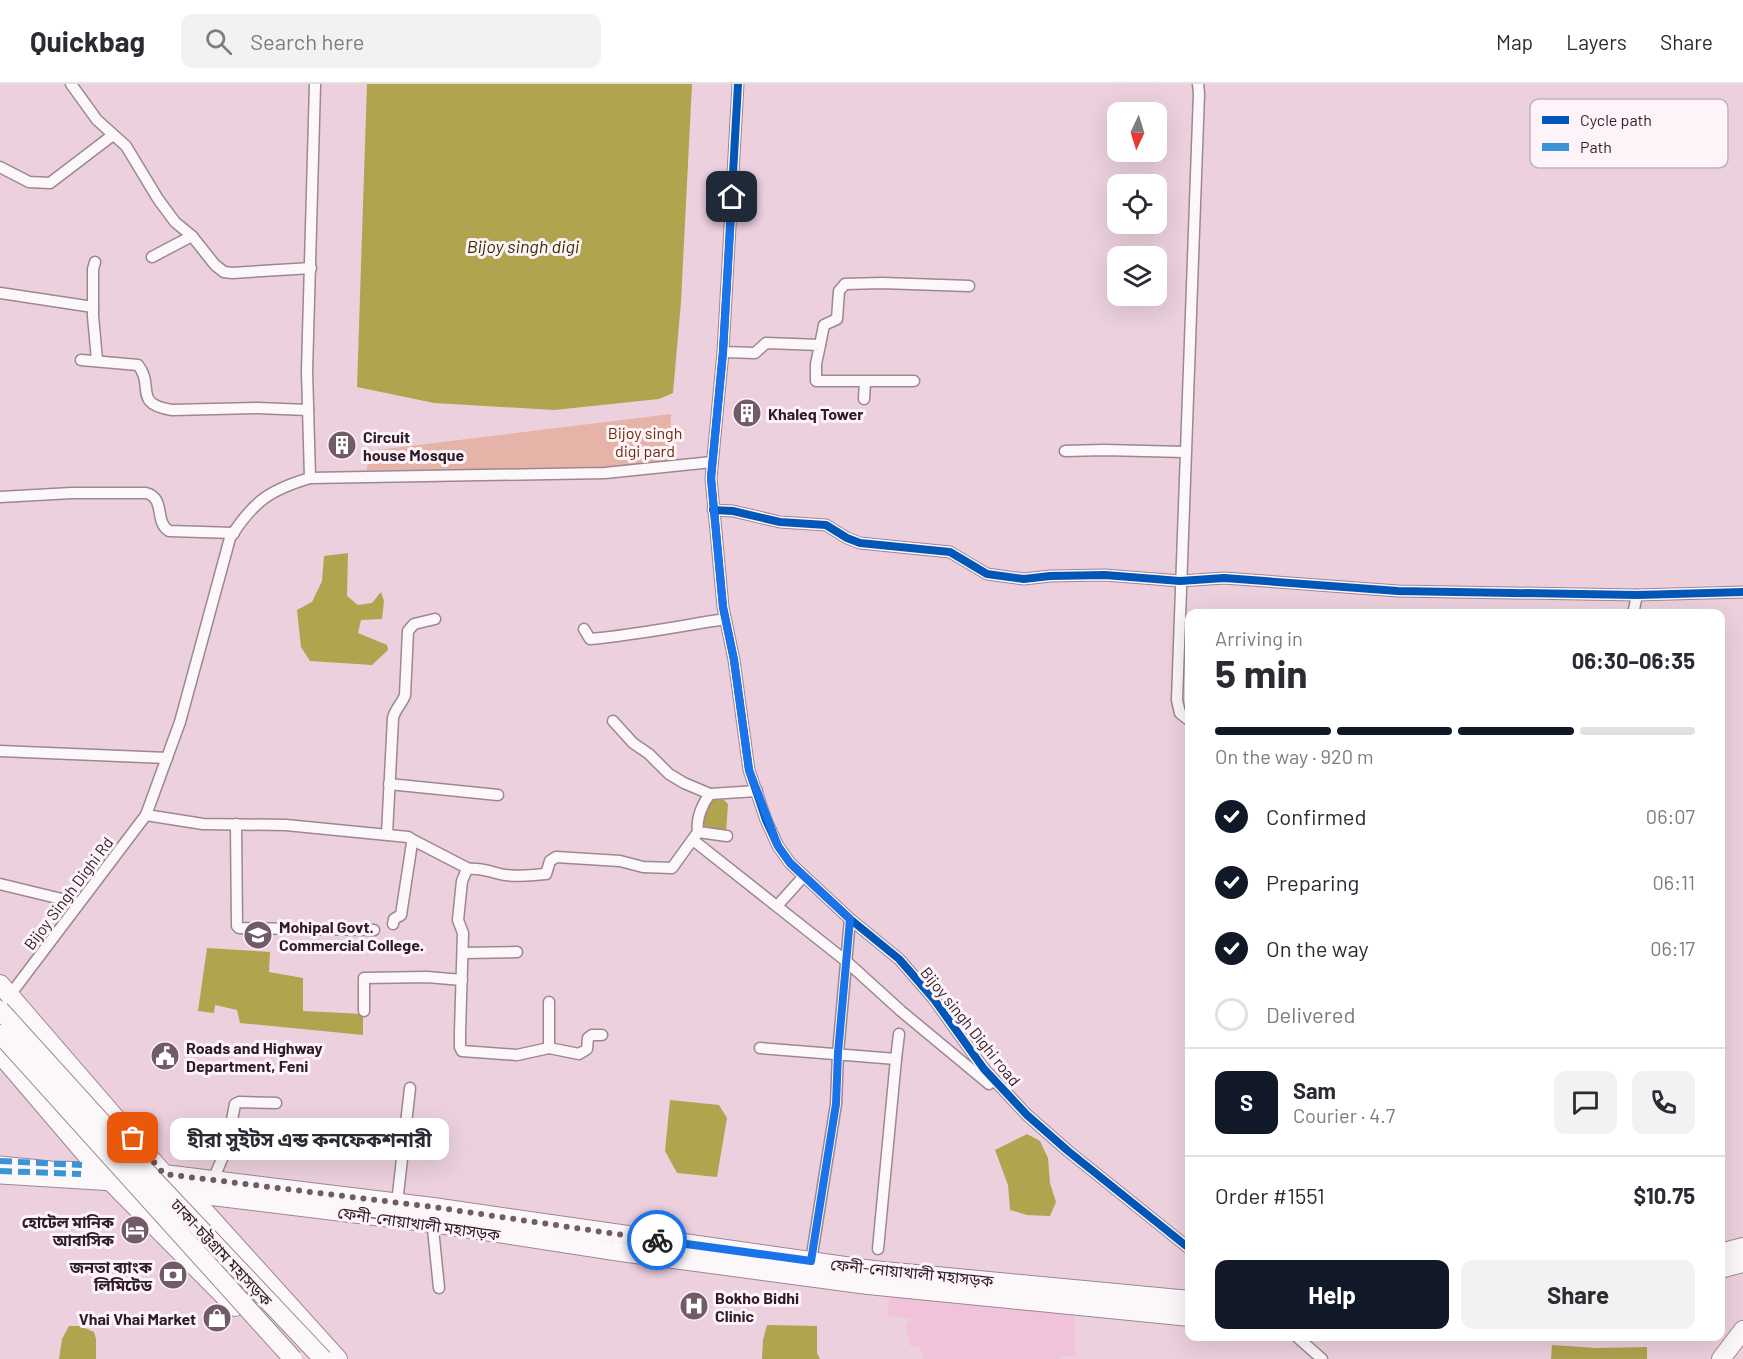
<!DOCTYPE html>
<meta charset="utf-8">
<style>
:root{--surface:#fff;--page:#f2f2f3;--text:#2b2b33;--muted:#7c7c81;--line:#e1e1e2;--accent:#111827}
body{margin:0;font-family:Barlow,"Noto Sans Bengali",sans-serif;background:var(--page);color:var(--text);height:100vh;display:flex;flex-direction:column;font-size:22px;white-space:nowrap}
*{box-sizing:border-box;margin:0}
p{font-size:20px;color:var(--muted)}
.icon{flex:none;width:33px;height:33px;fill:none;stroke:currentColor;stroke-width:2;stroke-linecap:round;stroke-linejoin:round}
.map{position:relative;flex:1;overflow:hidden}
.sheet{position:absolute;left:1185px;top:525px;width:540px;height:732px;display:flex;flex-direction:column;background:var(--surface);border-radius:12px;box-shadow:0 6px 24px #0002}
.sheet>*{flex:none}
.needle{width:39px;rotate:184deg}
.buttons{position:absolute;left:1107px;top:18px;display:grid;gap:12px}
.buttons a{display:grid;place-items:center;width:60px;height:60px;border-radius:12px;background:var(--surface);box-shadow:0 6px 24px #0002;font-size:30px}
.pin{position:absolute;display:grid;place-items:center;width:51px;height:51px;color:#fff;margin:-26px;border-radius:12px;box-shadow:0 3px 9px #0006}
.courier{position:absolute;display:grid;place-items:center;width:60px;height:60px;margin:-30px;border:4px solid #1a73e8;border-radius:50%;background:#fff;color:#222;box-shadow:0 2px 8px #0007}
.bubble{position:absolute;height:42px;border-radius:12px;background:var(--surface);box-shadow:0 6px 24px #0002;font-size:20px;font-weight:700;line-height:42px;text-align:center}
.overview em{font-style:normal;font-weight:700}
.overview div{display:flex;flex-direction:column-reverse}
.overview{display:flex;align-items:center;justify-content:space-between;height:102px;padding:0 30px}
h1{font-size:39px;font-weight:700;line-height:45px}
.bar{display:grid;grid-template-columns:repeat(4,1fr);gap:9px 6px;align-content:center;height:72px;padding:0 30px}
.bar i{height:8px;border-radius:4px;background:var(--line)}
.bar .current{background:var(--accent)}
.bar p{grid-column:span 4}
.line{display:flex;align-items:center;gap:15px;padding:0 30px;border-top:2px solid var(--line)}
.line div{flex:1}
.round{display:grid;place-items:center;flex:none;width:63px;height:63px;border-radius:12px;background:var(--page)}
ol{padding:0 30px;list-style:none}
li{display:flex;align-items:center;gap:18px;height:66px}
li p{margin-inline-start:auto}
li .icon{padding:6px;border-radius:50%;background:var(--accent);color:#fff;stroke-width:4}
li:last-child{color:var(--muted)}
li i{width:33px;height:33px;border:3px solid var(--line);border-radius:50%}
.button{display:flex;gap:12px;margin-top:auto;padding:12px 30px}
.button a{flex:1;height:69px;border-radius:12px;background:var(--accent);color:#fff;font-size:24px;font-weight:700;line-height:69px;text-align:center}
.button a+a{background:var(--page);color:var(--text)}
header{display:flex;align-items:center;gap:36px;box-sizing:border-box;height:84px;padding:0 30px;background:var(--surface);border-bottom:2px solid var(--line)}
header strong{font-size:28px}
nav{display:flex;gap:33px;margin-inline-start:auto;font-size:21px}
.search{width:420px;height:54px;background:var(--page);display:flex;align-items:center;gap:15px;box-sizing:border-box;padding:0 21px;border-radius:12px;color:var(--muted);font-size:22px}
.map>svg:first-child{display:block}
</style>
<header>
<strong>Quickbag</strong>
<div class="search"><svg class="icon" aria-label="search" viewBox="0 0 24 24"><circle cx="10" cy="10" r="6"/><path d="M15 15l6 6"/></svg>Search here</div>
<nav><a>Map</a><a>Layers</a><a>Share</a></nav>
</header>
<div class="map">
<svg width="1743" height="1275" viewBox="0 0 1743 1275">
<rect width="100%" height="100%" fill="#ecd0de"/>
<polygon fill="#f0c3da" points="889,1213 939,1215 1074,1231 1075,1272 1061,1272 1060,1275 924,1275 920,1263 910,1262 905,1240 911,1235 888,1231"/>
<polygon fill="#e5b3a8" points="671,330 669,379 588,385 367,386 369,367"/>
<g fill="#b0a44e">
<polygon points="367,0 692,0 681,218 673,309 659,315 554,326 434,319 357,303"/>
<polygon points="348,469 347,512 358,521 372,519 381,508 384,517 382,535 361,536 358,549 387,561 388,566 372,581 310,577 301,563 297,526 312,518 322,497 324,472"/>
<polygon points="713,716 724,716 728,720 726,748 702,745 706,725"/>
<polygon points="207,864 270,868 269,888 303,894 303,927 363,930 363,951 240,939 237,926 215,921 214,929 198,927"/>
<polygon points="670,1016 719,1021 727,1034 717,1093 677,1089 665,1067"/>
<polygon points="1027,1050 1040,1057 1048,1074 1050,1099 1056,1118 1050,1132 1027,1131 1010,1126 1008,1101 995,1066"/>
<polygon points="767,1241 817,1242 817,1269 820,1275 762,1275 763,1256"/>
<polygon points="69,1242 80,1242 94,1248 96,1255 96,1275 59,1275 62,1255"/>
<polygon points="1552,1261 1596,1264 1647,1263 1647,1275 1551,1275"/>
</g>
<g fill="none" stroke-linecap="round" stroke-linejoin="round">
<g stroke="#9c8792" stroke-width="13">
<g id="minor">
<polyline points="71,0 97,36 126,62 158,115 175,138 192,152 215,181 224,188 232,189 311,184"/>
<polyline points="738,0 723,268 711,394 723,523 734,576 749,686 766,736 778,762 790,779 850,835 899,875 933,914 984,985 1027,1031 1068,1067 1190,1165"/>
<polyline points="0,83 29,98 50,99 113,51"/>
<polyline points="152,173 192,152"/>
<polyline points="95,178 93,185 93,232 97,276"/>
<polyline points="0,209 93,223"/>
<polyline points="820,261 824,241 837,235 839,207 845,200 882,199 969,202"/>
<polyline points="723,268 755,269 766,259 820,261 816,280 816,297 914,297"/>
<path d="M81,276L138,281C155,302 132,320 172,326L257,324L308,326"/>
<polyline points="864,315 865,298"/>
<polyline points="1065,367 1104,366 1185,368"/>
<polyline points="310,394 307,287 315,0"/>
<path d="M0,413L72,409H146C166,414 154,438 169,447L234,449"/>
<polyline points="713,426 733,427 780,438 826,441 847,454 860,459 950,468 987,490 1024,495 1050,492 1105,491 1180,497 1224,494 1398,507 1637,511 1743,508"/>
<polyline points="1633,530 1637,511"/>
<path d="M584,545L590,555C635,551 680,542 725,535"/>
<polyline points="613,637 633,659 649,670 669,690 684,699 710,710"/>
<polyline points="1190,637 1180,629 1177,616 1199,9 1198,0"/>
<polyline points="0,667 167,674"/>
<polyline points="389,700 498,711"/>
<polyline points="146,731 203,740 286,741 408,753 411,755 412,759 401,831 394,835 393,840"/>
<polyline points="236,740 237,842 239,844 374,846"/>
<path d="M387,750L393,634C395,625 402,620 405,611L408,547L414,540L435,535"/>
<path d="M727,752L698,748C696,735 702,720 710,710L757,707"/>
<polyline points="411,755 469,785"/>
<polyline points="693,756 846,877 901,927 989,1000"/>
<polyline points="0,800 78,819"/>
<polyline points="777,822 804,792"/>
<polyline points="463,869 517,868"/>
<path d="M10,911L146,731L180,638L230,454C253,418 269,406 310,394L605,389L712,378"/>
<polyline points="549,918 549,964"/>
<polyline points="364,927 364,894 427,893 462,896"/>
<path d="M602,951H592L588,954L587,965L579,970L549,964L517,971L462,967L460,963V948L463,849L458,836L462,797L467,785C477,784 486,786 496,789C512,794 530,791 546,790L550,777L556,773L620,777L643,783L672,784L698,748"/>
<polyline points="760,964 896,975 899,950"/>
<polyline points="213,1096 227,1063 235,1020 239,1018 276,1019"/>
<polyline points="397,1119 410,1004"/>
<polyline points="432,1135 439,1204"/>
<polyline points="878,1165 896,975"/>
<polyline points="811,1177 836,1020 838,969 850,835"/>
<polyline points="1296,1252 1322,1275"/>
</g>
</g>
<g stroke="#9c8792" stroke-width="17">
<g id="secondary">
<polyline points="0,1080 51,1085 99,1086"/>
<polyline points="0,1092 114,1099"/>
</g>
</g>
<g stroke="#9c8792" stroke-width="20">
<g id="trunk">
<polyline points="0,900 164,1090 199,1121 338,1275"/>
<polyline points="0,970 99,1086 235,1223"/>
<polyline points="99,1086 164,1090 433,1123 873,1186 1190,1216"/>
<polyline points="155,1105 432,1139 621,1168 868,1201 1190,1233"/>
<polyline points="1720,1169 1743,1163"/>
<polyline points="1720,1185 1743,1179"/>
<polyline points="1721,1275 1743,1246"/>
</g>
</g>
<use href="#minor" stroke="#fcf8fa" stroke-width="10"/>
<use href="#secondary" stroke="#fcf8fa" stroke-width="15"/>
<use href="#trunk" stroke="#fcf8fa" stroke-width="18"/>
<g stroke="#9c8792" stroke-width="20" stroke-linecap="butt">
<g id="trunk-bridge">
<polyline points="0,926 155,1097 323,1275"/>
<polyline points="0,950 293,1275"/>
</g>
</g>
<use href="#trunk-bridge" stroke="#fcf8fa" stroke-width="18"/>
<g stroke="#3c94d6" stroke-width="6" stroke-dasharray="12 6" stroke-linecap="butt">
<polyline points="0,1077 82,1081"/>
<polyline points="0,1087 81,1090"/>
</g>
<g stroke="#fef3f8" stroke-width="11">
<g id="cycleway">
<polyline points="738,0 723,268 711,394 723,523 734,576 749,686 766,736 778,762 790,779 850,835 899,875 933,914 984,985 1027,1031 1068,1067 1190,1165"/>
<polyline points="713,426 733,427 780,438 826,441 847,454 860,459 950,468 987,490 1024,495 1050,492 1105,491 1180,497 1224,494 1398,507 1637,511 1743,508"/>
</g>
</g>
<use href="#cycleway" stroke="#0057b8" stroke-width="8"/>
</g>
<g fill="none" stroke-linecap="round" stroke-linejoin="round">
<polyline stroke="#705b66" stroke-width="6" stroke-dasharray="0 10.8" points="133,1054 164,1090 433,1123 657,1156"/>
<polyline stroke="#1a73e8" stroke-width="8" points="657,1156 811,1177 836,1020 838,969 850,835 790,779 778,762 749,686 734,576 723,523 711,394 723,268 732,113"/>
</g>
<defs>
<g id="building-disc" transform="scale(1.5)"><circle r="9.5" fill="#705b66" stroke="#fef3f8"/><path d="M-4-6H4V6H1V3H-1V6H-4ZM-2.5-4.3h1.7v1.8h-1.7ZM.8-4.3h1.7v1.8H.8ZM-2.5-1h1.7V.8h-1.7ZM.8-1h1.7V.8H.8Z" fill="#fff"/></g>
<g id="university-disc" transform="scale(1.5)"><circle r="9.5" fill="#705b66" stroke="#fef3f8"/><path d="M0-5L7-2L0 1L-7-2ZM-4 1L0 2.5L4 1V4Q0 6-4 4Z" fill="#fff"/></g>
<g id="civic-disc" transform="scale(1.5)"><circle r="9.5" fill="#705b66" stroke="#fef3f8"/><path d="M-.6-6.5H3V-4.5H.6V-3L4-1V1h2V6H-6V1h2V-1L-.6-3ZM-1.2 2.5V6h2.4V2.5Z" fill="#fff"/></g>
<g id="hotel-disc" transform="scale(1.5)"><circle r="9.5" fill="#705b66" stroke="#fef3f8"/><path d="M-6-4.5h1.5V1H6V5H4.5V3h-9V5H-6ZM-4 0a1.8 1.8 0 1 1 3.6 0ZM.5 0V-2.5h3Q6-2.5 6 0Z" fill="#fff"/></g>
<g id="bank-disc" transform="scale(1.5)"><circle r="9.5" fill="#705b66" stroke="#fef3f8"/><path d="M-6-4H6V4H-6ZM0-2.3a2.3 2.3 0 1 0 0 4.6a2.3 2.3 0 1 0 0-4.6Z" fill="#fff"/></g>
<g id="hospital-disc" transform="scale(1.5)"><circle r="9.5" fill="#705b66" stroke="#fef3f8"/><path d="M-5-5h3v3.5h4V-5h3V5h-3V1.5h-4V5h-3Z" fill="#fff"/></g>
<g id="shop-disc" transform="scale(1.5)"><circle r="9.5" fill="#705b66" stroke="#fef3f8"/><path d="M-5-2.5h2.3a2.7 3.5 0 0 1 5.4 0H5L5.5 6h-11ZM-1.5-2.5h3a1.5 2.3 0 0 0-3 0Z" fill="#fff"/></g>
</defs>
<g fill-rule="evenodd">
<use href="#building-disc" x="747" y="329"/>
<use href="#building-disc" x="342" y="361"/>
<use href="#university-disc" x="258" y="851"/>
<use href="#civic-disc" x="165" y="972"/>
<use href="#hotel-disc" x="135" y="1146"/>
<use href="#bank-disc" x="173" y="1191"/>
<use href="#hospital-disc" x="694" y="1222"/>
<use href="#shop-disc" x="217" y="1234"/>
</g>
<g text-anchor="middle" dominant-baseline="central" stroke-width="6" stroke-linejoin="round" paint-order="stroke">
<g font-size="16" font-weight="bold" fill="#2e1c26" stroke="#fef3f8" text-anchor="start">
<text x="768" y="329">Khaleq Tower</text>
<text x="363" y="352">Circuit<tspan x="363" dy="18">house Mosque</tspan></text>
<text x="279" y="842">Mohipal Govt.<tspan x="279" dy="18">Commercial College.</tspan></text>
<text x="186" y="963">Roads and Highway<tspan x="186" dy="18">Department, Feni</tspan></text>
<text x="114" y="1137" text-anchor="end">হোটেল মানিক<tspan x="114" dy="18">আবাসিক</tspan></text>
<text x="152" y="1182" text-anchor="end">জনতা ব্যাংক<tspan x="152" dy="18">লিমিটেড</tspan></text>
<text x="715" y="1213">Bokho Bidhi<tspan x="715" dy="18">Clinic</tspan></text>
<text x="196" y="1234" text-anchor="end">Vhai Vhai Market</text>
</g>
<g font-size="16" fill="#6a2d08" stroke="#fef3f8">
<text x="645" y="348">Bijoy singh<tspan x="645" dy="18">digi pard</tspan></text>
</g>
<g font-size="16" fill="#2e1c26" stroke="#fef3f8">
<text transform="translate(68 809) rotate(-53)">Bijoy Singh Dighi Rd</text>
<text transform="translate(971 942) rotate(51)">Bijoy singh Dighi road</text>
<text transform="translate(419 1139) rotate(8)">ফেনী-নোয়াখালী মহাসড়ক</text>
<text transform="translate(222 1168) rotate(47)">ঢাকা-চট্টগ্রাম মহাসড়ক</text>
<text transform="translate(912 1188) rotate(6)">ফেনী-নোয়াখালী মহাসড়ক</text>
</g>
<g font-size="18" font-style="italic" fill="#343100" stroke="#fef3f8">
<text x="523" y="162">Bijoy singh digi</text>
</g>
</g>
<rect x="1530" y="15" width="198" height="69" rx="9" fill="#fef3f8" stroke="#c0b2b9" stroke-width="1.5"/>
<rect x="1542" y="32" width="27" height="8" fill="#0057b8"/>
<rect x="1542" y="59" width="27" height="8" fill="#3c94d6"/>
<g font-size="16" fill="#2e1c26">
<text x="1580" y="42">Cycle path</text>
<text x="1580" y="69">Path</text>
</g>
</svg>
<div class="buttons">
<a><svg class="needle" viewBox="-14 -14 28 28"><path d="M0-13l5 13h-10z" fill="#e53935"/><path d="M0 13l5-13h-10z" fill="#7c7c81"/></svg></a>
<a><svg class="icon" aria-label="locate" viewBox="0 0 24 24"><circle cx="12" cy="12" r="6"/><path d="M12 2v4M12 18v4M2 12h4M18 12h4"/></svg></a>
<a><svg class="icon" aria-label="layers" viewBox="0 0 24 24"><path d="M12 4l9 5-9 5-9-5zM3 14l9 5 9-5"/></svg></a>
</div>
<div class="pin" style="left:133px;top:1054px;background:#ea580c"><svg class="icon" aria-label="bag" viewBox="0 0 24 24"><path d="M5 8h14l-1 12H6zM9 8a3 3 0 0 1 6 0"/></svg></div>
<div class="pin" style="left:732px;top:113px;background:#1f2937"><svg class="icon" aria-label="home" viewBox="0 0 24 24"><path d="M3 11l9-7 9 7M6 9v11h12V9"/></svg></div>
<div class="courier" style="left:657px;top:1156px"><svg class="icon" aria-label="bike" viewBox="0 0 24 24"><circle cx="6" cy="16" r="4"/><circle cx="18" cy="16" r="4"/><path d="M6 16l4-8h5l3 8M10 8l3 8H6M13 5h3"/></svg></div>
<div class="bubble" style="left:170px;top:1034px;width:279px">হীরা সুইটস এন্ড কনফেকশনারী</div>
<section class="sheet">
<div class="overview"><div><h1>5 min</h1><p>Arriving in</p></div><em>06:30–06:35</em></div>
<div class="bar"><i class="current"></i><i class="current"></i><i class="current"></i><i></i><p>On the way · 920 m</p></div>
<ol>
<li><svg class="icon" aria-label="check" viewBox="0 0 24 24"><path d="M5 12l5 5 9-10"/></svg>Confirmed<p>06:07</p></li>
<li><svg class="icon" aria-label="check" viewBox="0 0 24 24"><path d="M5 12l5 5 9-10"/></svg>Preparing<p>06:11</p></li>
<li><svg class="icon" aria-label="check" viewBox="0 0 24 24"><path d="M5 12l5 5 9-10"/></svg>On the way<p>06:17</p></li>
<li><i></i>Delivered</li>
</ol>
<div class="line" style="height:108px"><b class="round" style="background:var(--accent);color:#fff">S</b><div><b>Sam</b><p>Courier · 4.7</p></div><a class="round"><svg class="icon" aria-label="chat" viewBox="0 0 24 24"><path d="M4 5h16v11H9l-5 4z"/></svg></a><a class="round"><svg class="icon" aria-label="phone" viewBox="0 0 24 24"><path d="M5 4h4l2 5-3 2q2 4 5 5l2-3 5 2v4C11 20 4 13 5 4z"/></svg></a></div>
<div class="line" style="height:78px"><div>Order #1551</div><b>$10.75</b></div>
<div class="button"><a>Help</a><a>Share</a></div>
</section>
</div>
